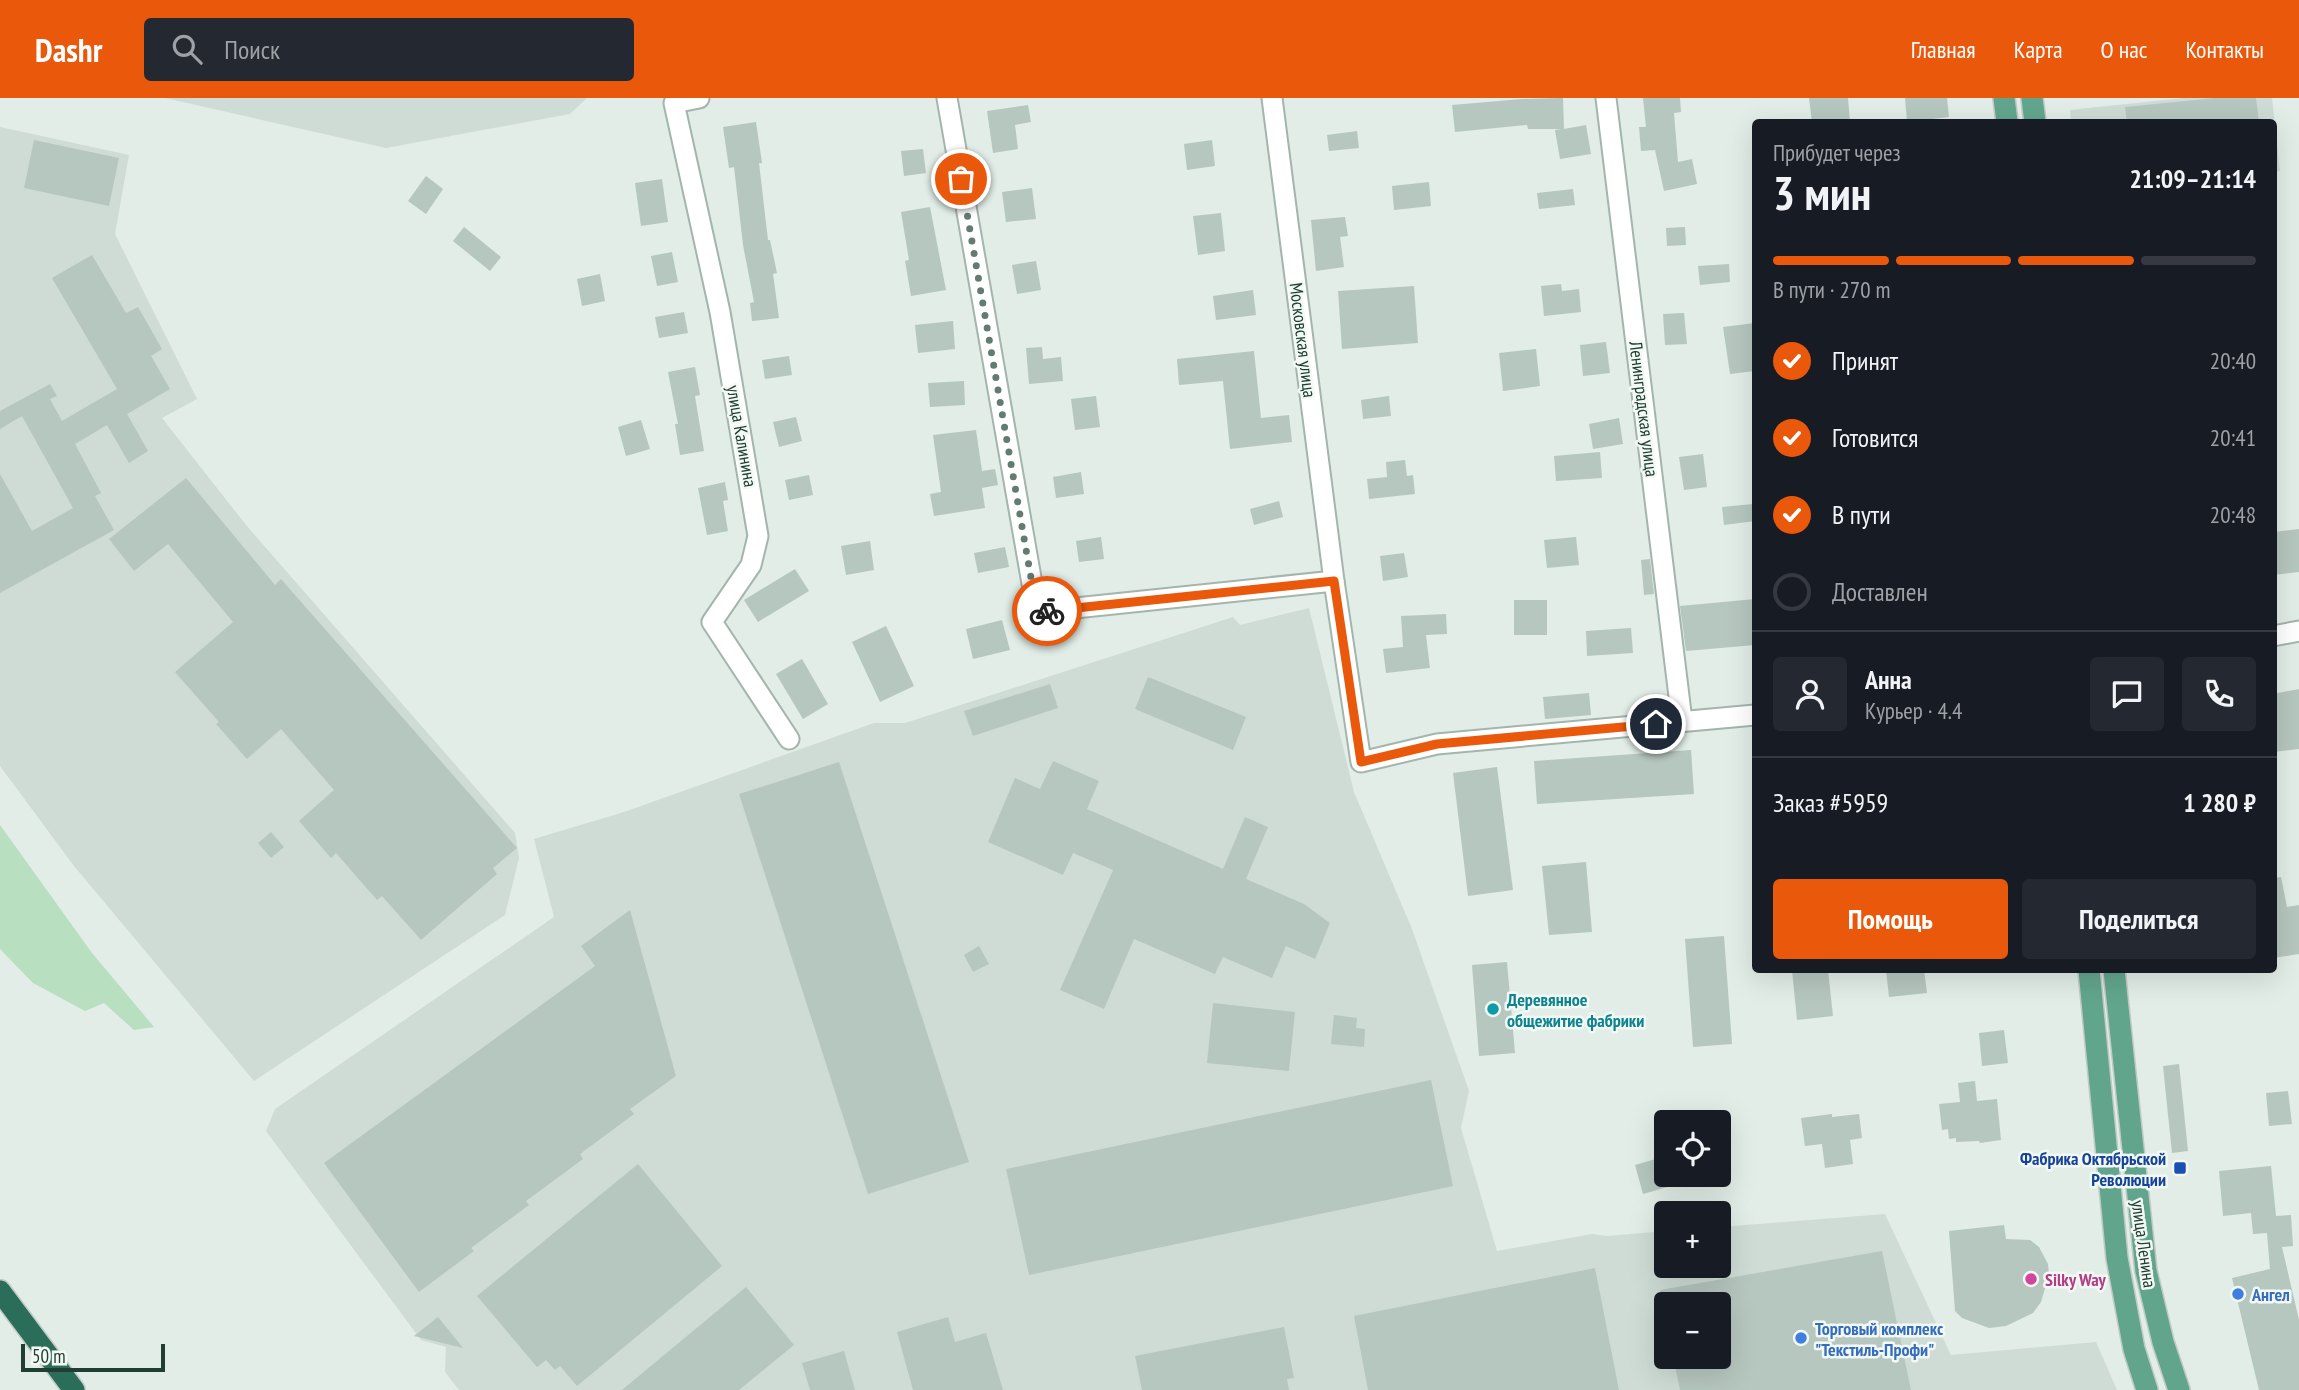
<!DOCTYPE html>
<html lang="ru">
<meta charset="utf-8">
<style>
:root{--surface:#171b24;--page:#242831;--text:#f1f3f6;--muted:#9ea1a6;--line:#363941;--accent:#ea580c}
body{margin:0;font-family:"PT Sans Narrow",sans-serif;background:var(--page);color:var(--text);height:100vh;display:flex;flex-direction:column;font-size:26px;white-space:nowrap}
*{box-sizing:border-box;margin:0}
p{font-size:23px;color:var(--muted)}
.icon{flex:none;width:38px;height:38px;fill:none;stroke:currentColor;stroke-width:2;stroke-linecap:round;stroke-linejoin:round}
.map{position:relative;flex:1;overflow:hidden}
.panel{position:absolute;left:1752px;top:21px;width:525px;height:854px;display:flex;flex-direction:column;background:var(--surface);border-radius:7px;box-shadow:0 7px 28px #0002}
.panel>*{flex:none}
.fabs{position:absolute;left:1654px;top:1012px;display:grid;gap:14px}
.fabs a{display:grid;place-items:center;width:77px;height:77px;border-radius:7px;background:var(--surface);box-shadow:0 7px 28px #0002;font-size:35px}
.scale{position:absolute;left:21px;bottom:18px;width:144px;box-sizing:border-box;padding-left:7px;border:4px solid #203e33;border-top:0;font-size:19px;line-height:24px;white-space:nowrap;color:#203e33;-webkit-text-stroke:5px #f2f9f4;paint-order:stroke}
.pin{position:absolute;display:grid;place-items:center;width:60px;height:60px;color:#fff;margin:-30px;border:4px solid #fff;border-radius:50%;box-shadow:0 2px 7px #0007}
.courier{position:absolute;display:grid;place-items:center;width:70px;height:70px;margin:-35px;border:5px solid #ea580c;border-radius:50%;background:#fff;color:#222;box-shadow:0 2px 9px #0007}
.summary em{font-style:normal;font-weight:800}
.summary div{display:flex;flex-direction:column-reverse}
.summary{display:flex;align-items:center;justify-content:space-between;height:119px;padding:0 21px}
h1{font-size:46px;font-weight:800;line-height:52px}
.bar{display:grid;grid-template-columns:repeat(4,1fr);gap:10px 7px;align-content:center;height:84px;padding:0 21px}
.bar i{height:9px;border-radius:5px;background:var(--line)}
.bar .on{background:var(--accent)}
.bar p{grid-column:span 4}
.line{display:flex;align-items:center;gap:18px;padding:0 21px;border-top:2px solid var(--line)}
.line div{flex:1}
.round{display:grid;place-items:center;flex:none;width:74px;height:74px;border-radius:7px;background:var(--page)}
ol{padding:0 21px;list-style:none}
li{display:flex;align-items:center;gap:21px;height:77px}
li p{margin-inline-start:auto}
li .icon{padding:7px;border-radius:50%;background:var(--accent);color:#fff;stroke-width:4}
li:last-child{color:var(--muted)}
li i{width:38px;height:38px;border:4px solid var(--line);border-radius:50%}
.action{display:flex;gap:14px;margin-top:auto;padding:14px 21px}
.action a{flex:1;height:80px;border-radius:7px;background:var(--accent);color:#fff;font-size:28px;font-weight:800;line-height:80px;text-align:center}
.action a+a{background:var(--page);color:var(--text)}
header{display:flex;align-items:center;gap:42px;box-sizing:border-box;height:98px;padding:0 35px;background:var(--accent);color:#fff}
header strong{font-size:33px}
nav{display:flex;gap:38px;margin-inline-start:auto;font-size:24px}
.search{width:490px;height:63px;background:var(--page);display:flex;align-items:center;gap:18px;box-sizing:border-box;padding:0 24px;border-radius:7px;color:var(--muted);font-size:26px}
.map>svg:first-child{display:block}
</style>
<header>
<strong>Dashr</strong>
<div class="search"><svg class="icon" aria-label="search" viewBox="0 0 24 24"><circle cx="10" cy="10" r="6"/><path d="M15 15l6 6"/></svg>Поиск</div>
<nav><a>Главная</a><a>Карта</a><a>О нас</a><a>Контакты</a></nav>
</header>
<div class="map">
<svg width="2299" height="1292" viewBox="0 0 2299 1292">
<rect width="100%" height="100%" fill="#e1ede6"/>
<g fill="#cfdcd5" fill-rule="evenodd">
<polygon points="165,0 587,0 570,16 386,50"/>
<polygon points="2183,0 2272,0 2280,73 2273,74 2273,24 2071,24 2070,12"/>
<polygon points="0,29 129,57 115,136 197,301 162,320 246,427 515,735 519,760 505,817 254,983 74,768 0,668"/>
<path d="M1309,510L1354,694L1412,831L1469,993L1461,1030L1497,1153L1592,1136L1606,1138L1666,1133V1167H1718L1719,1129L1885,1116L1951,1257L2096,1244L2117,1292H459L445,1274L446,1249L421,1242L266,1033L275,1011L554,819L534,741L624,714L874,625H905L1233,519L1240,527ZM1666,1206H1718V1258H1666Z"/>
</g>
<polygon fill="#b8dfbf" points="0,727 92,855 154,929 134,932 104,905 85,913 33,885 0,851"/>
<g fill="#b6c7bf">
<polygon points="1563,0 1564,31 1586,27 1591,56 1560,61 1555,32 1562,31 1528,31 1527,27 1455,34 1452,7 1522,1"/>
<polygon points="1643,0 1680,0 1681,14 1674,15 1678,64 1692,61 1697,86 1664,93 1655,52 1641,53 1639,29 1646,29"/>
<polygon points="1809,0 1848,0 1850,24 1812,24"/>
<polygon points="1905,0 1947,0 1949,19 1907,24"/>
<polygon points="2215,0 2256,0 2259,24 2127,24 2125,9"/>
<polygon points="1028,7 1031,24 1015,27 1018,51 993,55 987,13"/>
<polygon points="756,24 762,65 759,65 768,142 770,142 777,175 773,176 779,220 752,223 750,205 754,204 743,147 734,69 729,70 723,29"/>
<polygon points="1357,33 1359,50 1329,53 1327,37"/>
<polygon points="34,42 119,60 109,108 24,90"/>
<polygon points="1212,42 1215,68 1187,72 1184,46"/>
<polygon points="923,51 926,75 904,78 901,53"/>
<polygon points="426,78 443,91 426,116 408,103"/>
<polygon points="662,81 668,124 641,128 635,85"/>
<polygon points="1429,84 1431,108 1394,112 1392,88"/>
<polygon points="1032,90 1036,121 1006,124 1002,94"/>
<polygon points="1573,91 1575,107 1539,111 1537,95"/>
<polygon points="930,109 946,192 911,198 905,163 909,162 901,114"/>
<polygon points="1221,115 1225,153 1198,157 1193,118"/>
<polygon points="1345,119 1348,138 1340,139 1344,169 1316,173 1311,122"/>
<polygon points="464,129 501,159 490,173 453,143"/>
<polygon points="1685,129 1686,147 1667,148 1666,130"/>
<polygon points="672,154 678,184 657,188 651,158"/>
<polygon points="92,157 126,215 138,209 162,251 151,258 170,291 127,316 148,353 129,365 107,327 75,346 101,395 95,398 114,432 0,495 0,376 32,433 73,410 22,318 0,331 0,313 50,286 57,298 50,301 62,323 117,291 52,180"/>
<polygon points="1036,163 1041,192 1017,196 1012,167"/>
<polygon points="1729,166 1730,184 1700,187 1698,168"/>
<polygon points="600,176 605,203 582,208 577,181"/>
<polygon points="1561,186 1562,193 1579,191 1581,214 1544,218 1541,188"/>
<polygon points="1414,188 1418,245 1342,251 1338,193"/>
<polygon points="1253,192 1256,217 1216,222 1213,198"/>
<polygon points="684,214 688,235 659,240 655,219"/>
<polygon points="1684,215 1687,246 1665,247 1663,216"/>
<polygon points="953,223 955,251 918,255 915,227"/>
<polygon points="1755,225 1755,273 1730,276 1723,229"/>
<polygon points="1606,244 1610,275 1583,278 1580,247"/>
<polygon points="1042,249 1043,261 1061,259 1063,283 1029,286 1026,250"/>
<polygon points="1536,251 1540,288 1503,293 1499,255"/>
<polygon points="1254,253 1261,320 1289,317 1292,344 1230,351 1223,283 1179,287 1177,261"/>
<polygon points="789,258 792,277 765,281 762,262"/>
<polygon points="695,269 700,297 695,298 704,353 680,357 675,326 678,326 668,274"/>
<polygon points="964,283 965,307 930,309 928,285"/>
<polygon points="1096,298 1100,329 1075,332 1071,301"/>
<polygon points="1389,298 1391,318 1363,321 1361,302"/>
<polygon points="796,319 802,343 779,349 773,324"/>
<polygon points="1619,320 1623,346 1593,351 1589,326"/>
<polygon points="641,322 650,351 626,358 618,329"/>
<polygon points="976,332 982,373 995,371 998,387 982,390 985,410 934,418 930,396 941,394 933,337"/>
<polygon points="1600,354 1602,380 1556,383 1554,358"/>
<polygon points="1703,356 1707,389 1684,392 1679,359"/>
<polygon points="1405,362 1407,378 1413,377 1415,396 1369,401 1367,381 1387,379 1386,364"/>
<polygon points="1081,374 1084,396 1056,400 1053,379"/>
<polygon points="809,377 813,397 789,402 785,382"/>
<polygon points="186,380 275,487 281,481 517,750 493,770 497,776 421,842 382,798 377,802 336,755 331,760 299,723 334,692 281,631 247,661 216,626 219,624 175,574 233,524 168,446 134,473 109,441"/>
<polygon points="725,384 728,402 723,403 728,433 707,437 698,390"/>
<polygon points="1279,403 1283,419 1254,427 1250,411"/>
<polygon points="1753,406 1755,423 1724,427 1722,409"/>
<polygon points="2299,431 2299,474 2273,477 2273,434"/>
<polygon points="1101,439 1104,461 1079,464 1076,443"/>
<polygon points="1576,439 1579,467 1547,470 1544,442"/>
<polygon points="870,443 874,472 846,477 841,448"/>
<polygon points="1005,449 1009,469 978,475 974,455"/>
<polygon points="1404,455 1408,479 1383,483 1380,458"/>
<polygon points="1650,461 1654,496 1644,497 1641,462"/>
<polygon points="795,471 809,493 758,524 744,502"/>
<polygon points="1755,501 1755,547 1686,553 1680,508"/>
<rect x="1514" y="502" width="33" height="35"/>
<polygon points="1446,516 1447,536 1426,537 1430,570 1386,575 1383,551 1403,549 1401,518"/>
<polygon points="1002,522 1010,552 973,561 966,531"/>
<polygon points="886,528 914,588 880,604 852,544"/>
<polygon points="1631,530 1633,555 1587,558 1586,533"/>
<polygon points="802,561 828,606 803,621 776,576"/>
<polygon points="1148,579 1246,619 1233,652 1135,611"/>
<polygon points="1050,586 1058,610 973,638 964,613"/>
<polygon points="2299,591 2299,651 2273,654 2273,596"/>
<polygon points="1589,595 1591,617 1545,621 1543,599"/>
<polygon points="1691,652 1694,696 1537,706 1534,663"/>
<polygon points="1053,663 1099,683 1087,711 1223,771 1245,719 1268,729 1246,781 1304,806 1330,825 1315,861 1286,848 1272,880 1223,859 1215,876 1134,841 1104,911 1060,892 1113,772 1073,755 1063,777 988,744 1015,680 1040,691"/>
<polygon points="839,664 969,1064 868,1096 739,696"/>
<polygon points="1497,669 1513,792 1468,798 1453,675"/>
<polygon points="271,734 284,749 271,760 258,745"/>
<polygon points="1586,764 1592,834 1549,837 1542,768"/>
<polygon points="2281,779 2287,809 2299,807 2299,856 2273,860 2273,780"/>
<polygon points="630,812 676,978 630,1011 634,1016 580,1056 583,1061 526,1103 529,1107 471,1150 474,1153 419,1194 324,1065 595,868 581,848"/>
<polygon points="1724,838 1732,946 1693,949 1685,841"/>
<polygon points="979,848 989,866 973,874 964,857"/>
<polygon points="1507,864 1515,955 1479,958 1472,867"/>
<polygon points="1792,872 1828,872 1833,918 1797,922"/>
<polygon points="1886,872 1924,872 1927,895 1889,899"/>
<polygon points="1213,905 1295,914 1289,973 1207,965"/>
<polygon points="1334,917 1357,920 1356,930 1365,931 1364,949 1331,946"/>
<polygon points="2004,932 2008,965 1982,968 1979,935"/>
<polygon points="2179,966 2188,1053 2172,1055 2163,968"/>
<polygon points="1431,982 1453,1088 1029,1177 1006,1071"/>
<polygon points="1975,983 1977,1003 1997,1001 2001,1042 1980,1045 1979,1043 1956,1044 1956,1040 1949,1041 1948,1031 1942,1032 1939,1006 1960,1004 1958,985"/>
<polygon points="2288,993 2292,1026 2269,1028 2266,995"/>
<polygon points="1832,1016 1832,1019 1859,1016 1862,1040 1850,1042 1853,1066 1825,1070 1822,1046 1805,1048 1801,1020"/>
<polygon points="1666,1058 1666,1076 1696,1076 1696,1081 1643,1096 1635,1067"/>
<polygon points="638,1066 722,1168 577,1288 560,1268 555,1272 546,1262 537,1269 477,1198"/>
<polygon points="2271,1068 2276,1118 2291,1117 2293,1148 2282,1149 2299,1222 2299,1292 2259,1292 2232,1180 2270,1171 2267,1135 2253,1136 2251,1115 2223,1118 2219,1073"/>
<polygon points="2004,1127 2006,1141 2030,1142 2039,1149 2048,1166 2049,1177 2041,1204 2033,1215 2006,1228 1989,1230 1962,1220 1955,1213 1949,1133"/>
<polygon points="1882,1153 1911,1292 1680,1292 1673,1258 1718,1258 1718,1206 1663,1206 1660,1192"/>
<polygon points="1595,1170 1619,1292 1368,1292 1354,1218"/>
<polygon points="746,1189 794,1247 739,1292 622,1292"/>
<polygon points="438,1219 463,1250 414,1238"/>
<polygon points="948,1219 955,1244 986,1235 1003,1292 913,1292 897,1234"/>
<polygon points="1284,1229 1294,1280 1287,1281 1289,1292 1142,1292 1135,1258"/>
<polygon points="844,1253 855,1292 810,1292 802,1265"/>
</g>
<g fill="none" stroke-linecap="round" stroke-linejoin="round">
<g stroke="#a3b5ad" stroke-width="23">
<g id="street">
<polyline points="699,0 674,5 720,214 758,438 751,467 712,524 789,641"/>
<polyline points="947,0 1037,514 1334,483"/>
<polyline points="1272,0 1334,483 1361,664 1437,646 1755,617"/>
<polyline points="1606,0 1682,623"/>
<polyline points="2273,538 2299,533"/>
</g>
</g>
<g stroke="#c1c9c6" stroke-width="24">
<g id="primary">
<polyline points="2004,0 2007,24"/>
<polyline points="2032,0 2035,24"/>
<polyline points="2089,872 2117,1160 2134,1251 2147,1292"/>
<polyline points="2114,872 2146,1173 2163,1244 2179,1292"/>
</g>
</g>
<g stroke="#c1c9c6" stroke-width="24">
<polyline id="highway" points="0,1193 74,1292"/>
</g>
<use href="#street" stroke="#fff" stroke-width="19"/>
<use href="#primary" stroke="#62a58d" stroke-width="21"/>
<use href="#highway" stroke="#2a6d58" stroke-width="21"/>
</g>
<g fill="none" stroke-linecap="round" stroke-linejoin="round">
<polyline stroke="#647b72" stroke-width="7" stroke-dasharray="0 12.6" points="961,81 1037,514 1047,513"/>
<polyline stroke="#ea580c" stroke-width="9" points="1047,513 1334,483 1361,664 1437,646 1656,626"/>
</g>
<circle fill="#0f9aa8" stroke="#f2f9f4" stroke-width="2.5" cx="1493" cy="911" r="7"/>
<rect fill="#1a4fb4" stroke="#f2f9f4" stroke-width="2.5" x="2173" y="1063" width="14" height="14" rx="3.5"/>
<circle fill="#d1479c" stroke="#f2f9f4" stroke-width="2.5" cx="2031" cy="1181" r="7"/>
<g fill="#3f7fe0" stroke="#f2f9f4" stroke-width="2.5">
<circle cx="2238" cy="1196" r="7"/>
<circle cx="1801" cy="1240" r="7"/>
</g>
<g text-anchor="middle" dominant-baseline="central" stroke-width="5" stroke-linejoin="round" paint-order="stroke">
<g font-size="18" fill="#203e33" stroke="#f2f9f4">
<text transform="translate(1303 242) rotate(83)">Московская улица</text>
<text transform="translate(1644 311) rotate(83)">Ленинградская улица</text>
<text transform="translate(742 338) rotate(80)">улица Калинина</text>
<text transform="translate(2144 1146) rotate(82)">улица Ленина</text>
</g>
<g font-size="18" font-weight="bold" fill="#0d838f" stroke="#f2f9f4" text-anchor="start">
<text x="1507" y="901">Деревянное<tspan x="1507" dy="21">общежитие фабрики</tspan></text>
</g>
<g font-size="18" font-weight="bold" fill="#164399" stroke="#f2f9f4" text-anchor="end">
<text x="2166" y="1060">Фабрика Октябрьской<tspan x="2166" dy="21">Революции</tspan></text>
</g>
<g font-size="18" font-weight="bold" fill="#b23c85" stroke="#f2f9f4" text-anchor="start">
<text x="2045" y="1181">Silky Way</text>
</g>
<g font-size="18" font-weight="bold" fill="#366cbe" stroke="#f2f9f4" text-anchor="start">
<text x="2252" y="1196">Ангел</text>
<text x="1815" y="1230">Торговый комплекс<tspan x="1815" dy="21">"Текстиль-Профи"</tspan></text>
</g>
</g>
</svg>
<div class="fabs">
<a><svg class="icon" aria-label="locate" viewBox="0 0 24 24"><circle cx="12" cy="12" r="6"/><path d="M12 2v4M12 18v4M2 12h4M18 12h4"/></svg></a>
<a>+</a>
<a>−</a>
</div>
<div class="scale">50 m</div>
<div class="pin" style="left:961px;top:81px;background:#ea580c"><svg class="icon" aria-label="bag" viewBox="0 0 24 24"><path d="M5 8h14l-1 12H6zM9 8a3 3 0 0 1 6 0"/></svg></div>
<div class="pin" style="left:1656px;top:626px;background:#1f2937"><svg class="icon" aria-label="home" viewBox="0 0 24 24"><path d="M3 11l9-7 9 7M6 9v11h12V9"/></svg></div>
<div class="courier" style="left:1047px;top:513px"><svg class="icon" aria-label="bike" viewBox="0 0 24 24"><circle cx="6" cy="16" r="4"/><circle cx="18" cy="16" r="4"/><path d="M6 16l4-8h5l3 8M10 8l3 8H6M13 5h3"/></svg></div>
<section class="panel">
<div class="summary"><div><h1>3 мин</h1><p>Прибудет через</p></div><em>21:09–21:14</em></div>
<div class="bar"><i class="on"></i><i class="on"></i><i class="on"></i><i></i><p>В пути · 270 m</p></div>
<ol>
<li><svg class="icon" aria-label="check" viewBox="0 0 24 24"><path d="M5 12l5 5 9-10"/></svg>Принят<p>20:40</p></li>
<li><svg class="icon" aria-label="check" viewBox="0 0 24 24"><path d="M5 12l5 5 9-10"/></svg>Готовится<p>20:41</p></li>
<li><svg class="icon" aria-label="check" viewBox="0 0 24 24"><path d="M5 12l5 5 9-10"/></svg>В пути<p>20:48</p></li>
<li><i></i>Доставлен</li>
</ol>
<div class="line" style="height:126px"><a class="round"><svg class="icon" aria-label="person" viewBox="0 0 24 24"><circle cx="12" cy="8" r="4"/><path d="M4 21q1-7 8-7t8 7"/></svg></a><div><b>Анна</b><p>Курьер · 4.4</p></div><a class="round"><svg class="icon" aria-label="chat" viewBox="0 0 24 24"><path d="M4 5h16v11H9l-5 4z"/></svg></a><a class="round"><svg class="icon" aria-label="phone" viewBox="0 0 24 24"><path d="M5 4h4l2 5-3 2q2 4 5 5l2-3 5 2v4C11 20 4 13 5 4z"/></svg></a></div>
<div class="line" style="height:91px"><div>Заказ #5959</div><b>1 280 ₽</b></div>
<div class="action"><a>Помощь</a><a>Поделиться</a></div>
</section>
</div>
